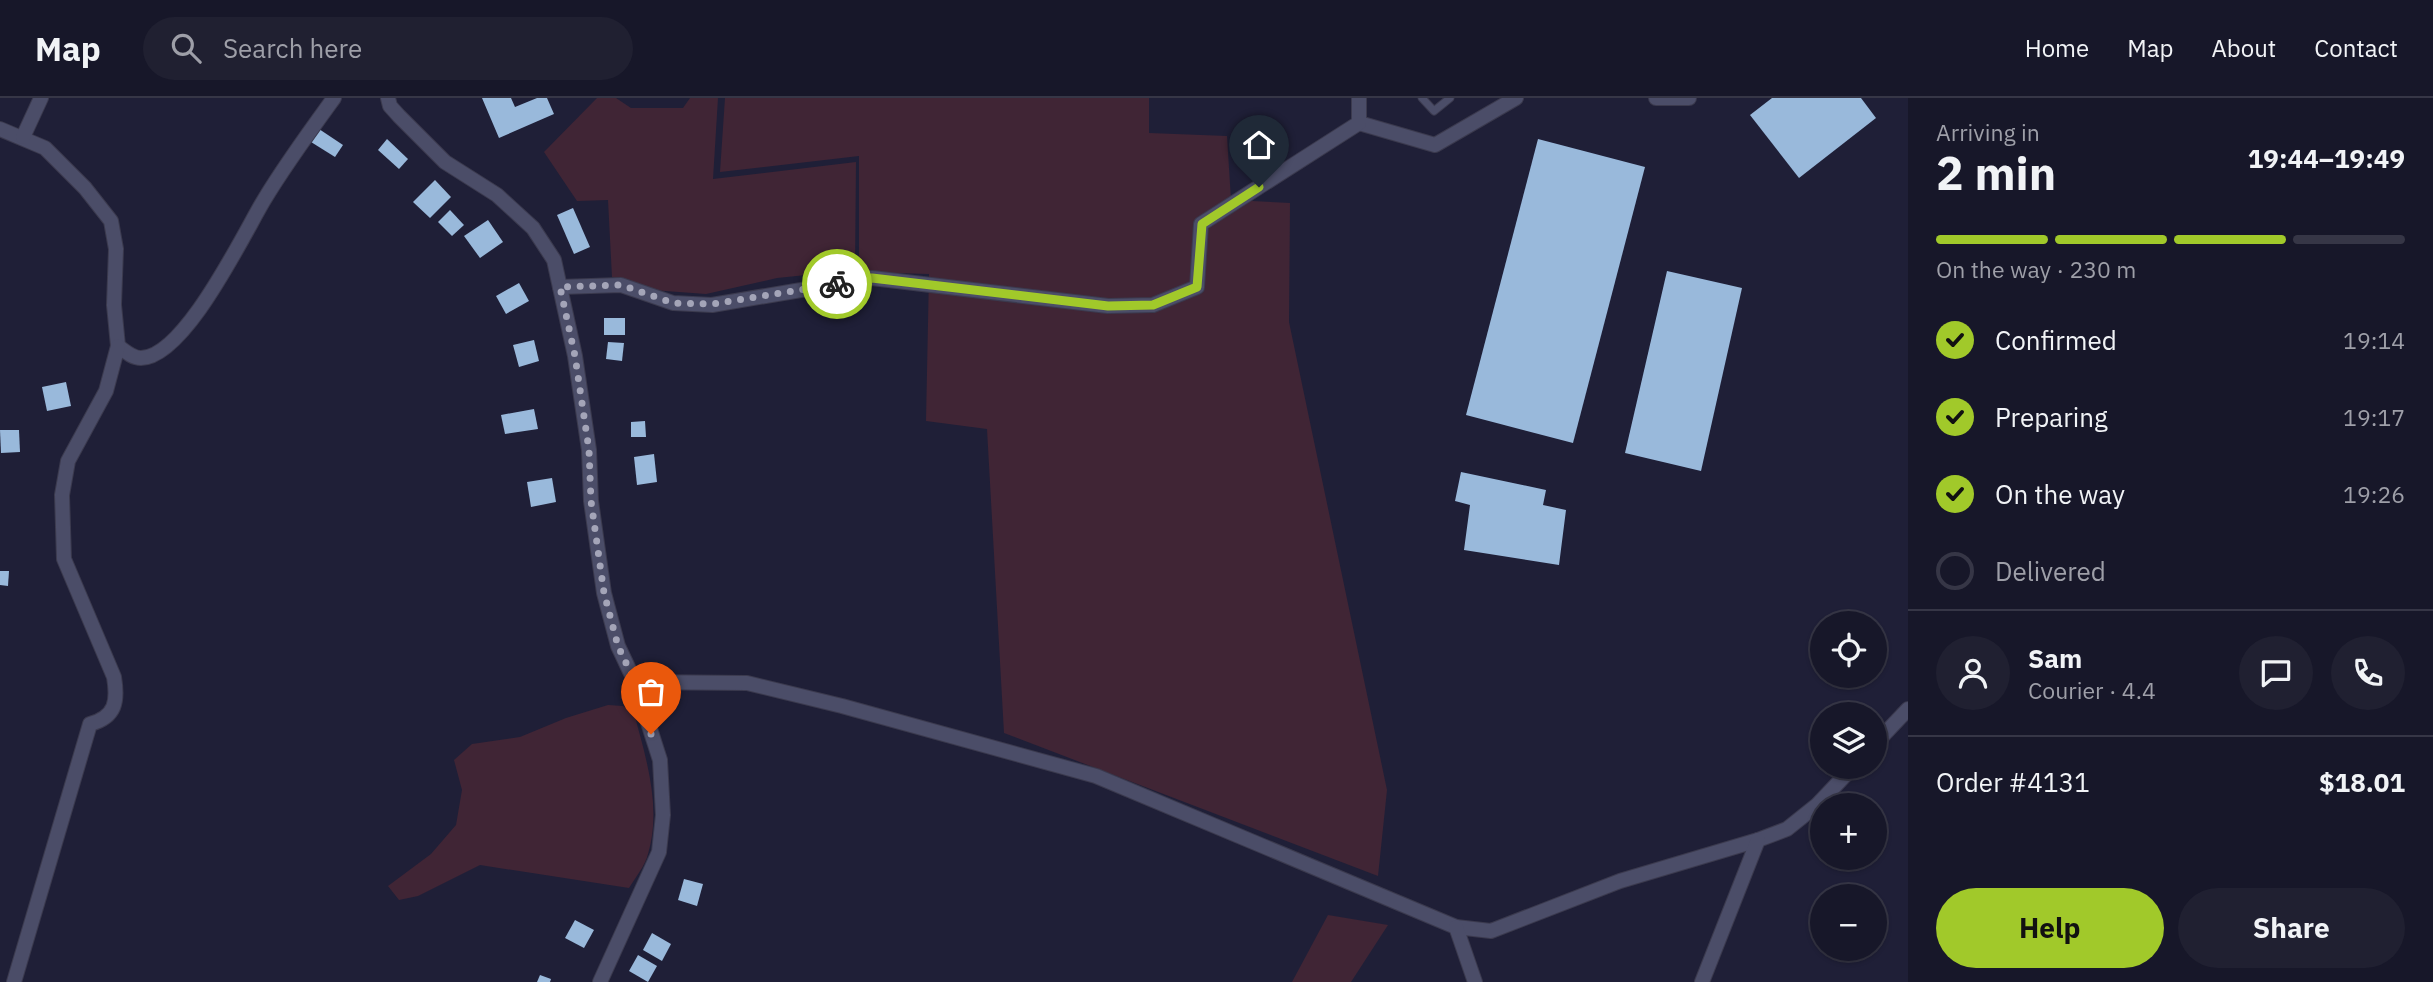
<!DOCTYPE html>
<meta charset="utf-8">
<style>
:root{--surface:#171729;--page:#202031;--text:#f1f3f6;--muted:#9e9fa8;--line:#363646;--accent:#a1c92a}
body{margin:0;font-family:"IBM Plex Sans",sans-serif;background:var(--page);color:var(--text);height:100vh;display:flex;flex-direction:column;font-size:26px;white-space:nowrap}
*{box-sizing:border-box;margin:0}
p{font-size:23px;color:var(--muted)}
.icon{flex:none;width:38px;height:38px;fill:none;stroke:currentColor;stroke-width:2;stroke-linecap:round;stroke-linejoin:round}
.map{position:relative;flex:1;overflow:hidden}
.sheet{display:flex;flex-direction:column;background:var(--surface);width:525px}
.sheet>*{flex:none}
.controls{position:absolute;left:1810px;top:513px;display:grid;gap:14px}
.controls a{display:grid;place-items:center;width:77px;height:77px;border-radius:50%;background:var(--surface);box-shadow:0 2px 5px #0004,0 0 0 2px var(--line);font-size:35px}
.pin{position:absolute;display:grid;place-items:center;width:60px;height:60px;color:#fff;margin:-72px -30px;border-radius:50% 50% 50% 0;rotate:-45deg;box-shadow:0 0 7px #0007}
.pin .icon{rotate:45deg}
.courier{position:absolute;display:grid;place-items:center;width:70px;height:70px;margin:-35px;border:5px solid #a1c92a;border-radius:50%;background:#fff;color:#222;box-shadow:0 2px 9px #0007}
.headline em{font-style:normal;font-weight:700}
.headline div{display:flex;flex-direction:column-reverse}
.headline{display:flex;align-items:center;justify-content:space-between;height:119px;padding:0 28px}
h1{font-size:46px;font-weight:700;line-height:52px}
.bar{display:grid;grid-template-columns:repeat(4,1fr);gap:10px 7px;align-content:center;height:84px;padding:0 28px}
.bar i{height:9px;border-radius:5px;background:var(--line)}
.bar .selected{background:var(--accent)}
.bar p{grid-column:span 4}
.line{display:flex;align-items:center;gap:18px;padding:0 28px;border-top:2px solid var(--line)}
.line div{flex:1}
.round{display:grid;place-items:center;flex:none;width:74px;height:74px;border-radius:37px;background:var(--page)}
ol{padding:0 28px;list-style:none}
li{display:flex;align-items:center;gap:21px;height:77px}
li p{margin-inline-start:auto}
li .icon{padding:7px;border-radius:50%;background:var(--accent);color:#111;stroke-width:4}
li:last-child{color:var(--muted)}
li i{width:38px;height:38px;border:4px solid var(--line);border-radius:50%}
.button{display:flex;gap:14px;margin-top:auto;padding:14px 28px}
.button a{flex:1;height:80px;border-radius:42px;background:var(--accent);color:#111;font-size:28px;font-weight:700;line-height:80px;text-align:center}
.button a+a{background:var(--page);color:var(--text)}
header{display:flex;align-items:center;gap:42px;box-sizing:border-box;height:98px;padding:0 35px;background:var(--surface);border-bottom:2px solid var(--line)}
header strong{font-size:33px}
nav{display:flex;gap:38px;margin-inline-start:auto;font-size:24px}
.search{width:490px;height:63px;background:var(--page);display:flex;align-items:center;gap:18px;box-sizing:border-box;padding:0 24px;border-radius:38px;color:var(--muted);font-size:26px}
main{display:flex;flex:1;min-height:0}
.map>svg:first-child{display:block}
</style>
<header>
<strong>Map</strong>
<div class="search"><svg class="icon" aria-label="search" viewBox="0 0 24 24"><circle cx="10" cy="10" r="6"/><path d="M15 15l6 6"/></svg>Search here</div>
<nav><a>Home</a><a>Map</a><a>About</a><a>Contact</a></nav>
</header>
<main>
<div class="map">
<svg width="1908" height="884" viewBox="0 0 1908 884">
<rect width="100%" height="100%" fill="#1f1f37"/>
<g fill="#402535">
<polygon points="597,0 616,0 631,10 683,10 690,0 718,0 713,81 856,64 855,172 777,180 706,196 652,192 612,179 608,102 577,103 544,54"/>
<polygon points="725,0 1149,0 1149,35 1227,38 1231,102 1290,105 1289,224 1387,692 1378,778 1004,635 987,331 926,323 929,176 859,174 859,58 720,74"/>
<path d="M608,607L623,608L634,615C646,660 662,710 648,756C645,768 635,780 629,790L480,767L418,798L399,802L388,788L431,756L456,727L462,692L454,662L472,646L520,639L566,620Z"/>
<polygon points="1328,817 1388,827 1351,884 1292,884"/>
</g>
<g fill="#99b9db">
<polygon points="482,0 511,0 515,9 537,0 547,0 554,16 499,40"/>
<polygon points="1772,0 1861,0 1876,20 1799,80 1750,17"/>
<polygon points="319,31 343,47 335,59 311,44"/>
<polygon points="387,41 408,61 399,71 378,52"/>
<polygon points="1538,41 1645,69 1573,345 1466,317"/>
<polygon points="435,82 451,99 430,120 413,104"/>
<polygon points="573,110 590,149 574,156 557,117"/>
<polygon points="450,112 464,127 452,138 438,124"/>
<polygon points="488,122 503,144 480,160 464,138"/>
<polygon points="1667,173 1742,190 1701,373 1625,355"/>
<polygon points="519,185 529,203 506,216 496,198"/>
<rect x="604" y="220" width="21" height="17"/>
<polygon points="534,242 539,263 519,269 513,247"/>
<polygon points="608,244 624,245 622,263 606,261"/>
<polygon points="66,284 71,308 47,313 42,289"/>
<polygon points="534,311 538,331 505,336 501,317"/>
<polygon points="645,323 646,339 631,339 631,324"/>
<polygon points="0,332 19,332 20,354 1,355"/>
<polygon points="654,356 657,384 637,387 634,359"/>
<polygon points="1461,374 1546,392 1543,407 1566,412 1559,467 1464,452 1470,407 1455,403"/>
<polygon points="552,380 556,404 531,409 527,384"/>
<polygon points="0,473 9,473 8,488 0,487"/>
<polygon points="684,781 703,786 697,808 678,802"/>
<polygon points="575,822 594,832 584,850 565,840"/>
<polygon points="652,835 671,846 662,863 643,852"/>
<polygon points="638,857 657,868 648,884 629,873"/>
<polygon points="540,877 551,881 550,884 537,884"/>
</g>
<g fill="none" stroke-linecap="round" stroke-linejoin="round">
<g stroke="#3b3a4e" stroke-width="9">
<polyline id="lane" points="1422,0 1434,13 1450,0"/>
</g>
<g stroke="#3b3a4e" stroke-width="16">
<g id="street">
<polyline points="388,0 390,8 399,18 445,64 497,97 533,130 554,162 575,258 589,352 591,403 604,495 618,548 635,584 660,662 663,717 659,754 600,884"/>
<polyline points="1656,0 1689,0"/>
<polyline points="1359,25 1435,47 1516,0"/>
<path d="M0,31L45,50L85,90L111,123L116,151L114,207L118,248C125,253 132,260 141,260C185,259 243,137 264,102C285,67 310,33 334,0"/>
<polyline points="23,39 41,0"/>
<polyline points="560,189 621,187 673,205 712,207 872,180 1108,208 1153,207 1197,189 1201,126 1359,25 1359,0"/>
<polyline points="635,584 747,585 842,608 1096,678 1456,829 1491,833 1620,783 1758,742 1787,731 1817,707 1854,668"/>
<polyline points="1874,647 1908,611"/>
<polyline points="1456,829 1475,884"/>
<path d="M14,884L90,626C116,619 118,603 114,579L64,461L62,397L68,363L106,293L118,248"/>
<polyline points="1702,884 1758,742"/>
</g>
</g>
<use href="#lane" stroke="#4b4d68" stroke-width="7"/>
<use href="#street" stroke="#4b4d68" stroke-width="14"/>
</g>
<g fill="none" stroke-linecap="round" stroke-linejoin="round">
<polyline stroke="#a4a5b8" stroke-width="7" stroke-dasharray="0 12.6" points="651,636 635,584 618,548 604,495 591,403 589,352 575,258 560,189 621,187 673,205 712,206 837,186"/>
<polyline stroke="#a1c92a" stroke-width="9" points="837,186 872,180 1108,208 1153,207 1197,189 1202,126 1259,89"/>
</g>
</svg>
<div class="controls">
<a><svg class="icon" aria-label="locate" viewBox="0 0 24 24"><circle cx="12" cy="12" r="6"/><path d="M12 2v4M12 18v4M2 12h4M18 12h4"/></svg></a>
<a><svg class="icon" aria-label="layers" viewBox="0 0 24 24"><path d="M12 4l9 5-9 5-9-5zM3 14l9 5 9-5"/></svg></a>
<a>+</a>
<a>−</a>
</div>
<div class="pin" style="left:651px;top:636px;background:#ea580c"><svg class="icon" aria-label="bag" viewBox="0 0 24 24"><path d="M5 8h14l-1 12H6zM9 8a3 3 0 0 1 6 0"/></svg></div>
<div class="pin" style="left:1259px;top:89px;background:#1f2937"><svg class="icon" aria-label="home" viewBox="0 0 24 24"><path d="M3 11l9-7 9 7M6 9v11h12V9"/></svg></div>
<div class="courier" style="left:837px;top:186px"><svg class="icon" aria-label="bike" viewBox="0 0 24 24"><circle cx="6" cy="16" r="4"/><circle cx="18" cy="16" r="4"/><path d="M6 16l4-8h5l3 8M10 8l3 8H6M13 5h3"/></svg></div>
</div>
<section class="sheet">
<div class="headline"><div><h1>2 min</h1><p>Arriving in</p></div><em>19:44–19:49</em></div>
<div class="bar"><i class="selected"></i><i class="selected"></i><i class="selected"></i><i></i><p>On the way · 230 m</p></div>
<ol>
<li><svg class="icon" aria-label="check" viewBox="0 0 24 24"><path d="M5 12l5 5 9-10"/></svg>Confirmed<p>19:14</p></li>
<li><svg class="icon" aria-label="check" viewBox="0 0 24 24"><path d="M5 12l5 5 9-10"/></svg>Preparing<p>19:17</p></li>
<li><svg class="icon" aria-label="check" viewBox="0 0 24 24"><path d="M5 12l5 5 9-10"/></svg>On the way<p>19:26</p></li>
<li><i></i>Delivered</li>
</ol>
<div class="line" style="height:126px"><a class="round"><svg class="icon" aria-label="person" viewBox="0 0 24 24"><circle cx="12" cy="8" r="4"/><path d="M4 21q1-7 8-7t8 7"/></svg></a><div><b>Sam</b><p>Courier · 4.4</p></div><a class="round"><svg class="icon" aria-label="chat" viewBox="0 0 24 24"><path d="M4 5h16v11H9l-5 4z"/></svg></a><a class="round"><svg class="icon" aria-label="phone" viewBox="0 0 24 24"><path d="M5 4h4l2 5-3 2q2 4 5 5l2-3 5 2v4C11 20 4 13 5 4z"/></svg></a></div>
<div class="line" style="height:91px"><div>Order #4131</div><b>$18.01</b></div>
<div class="button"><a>Help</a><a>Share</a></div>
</section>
</main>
